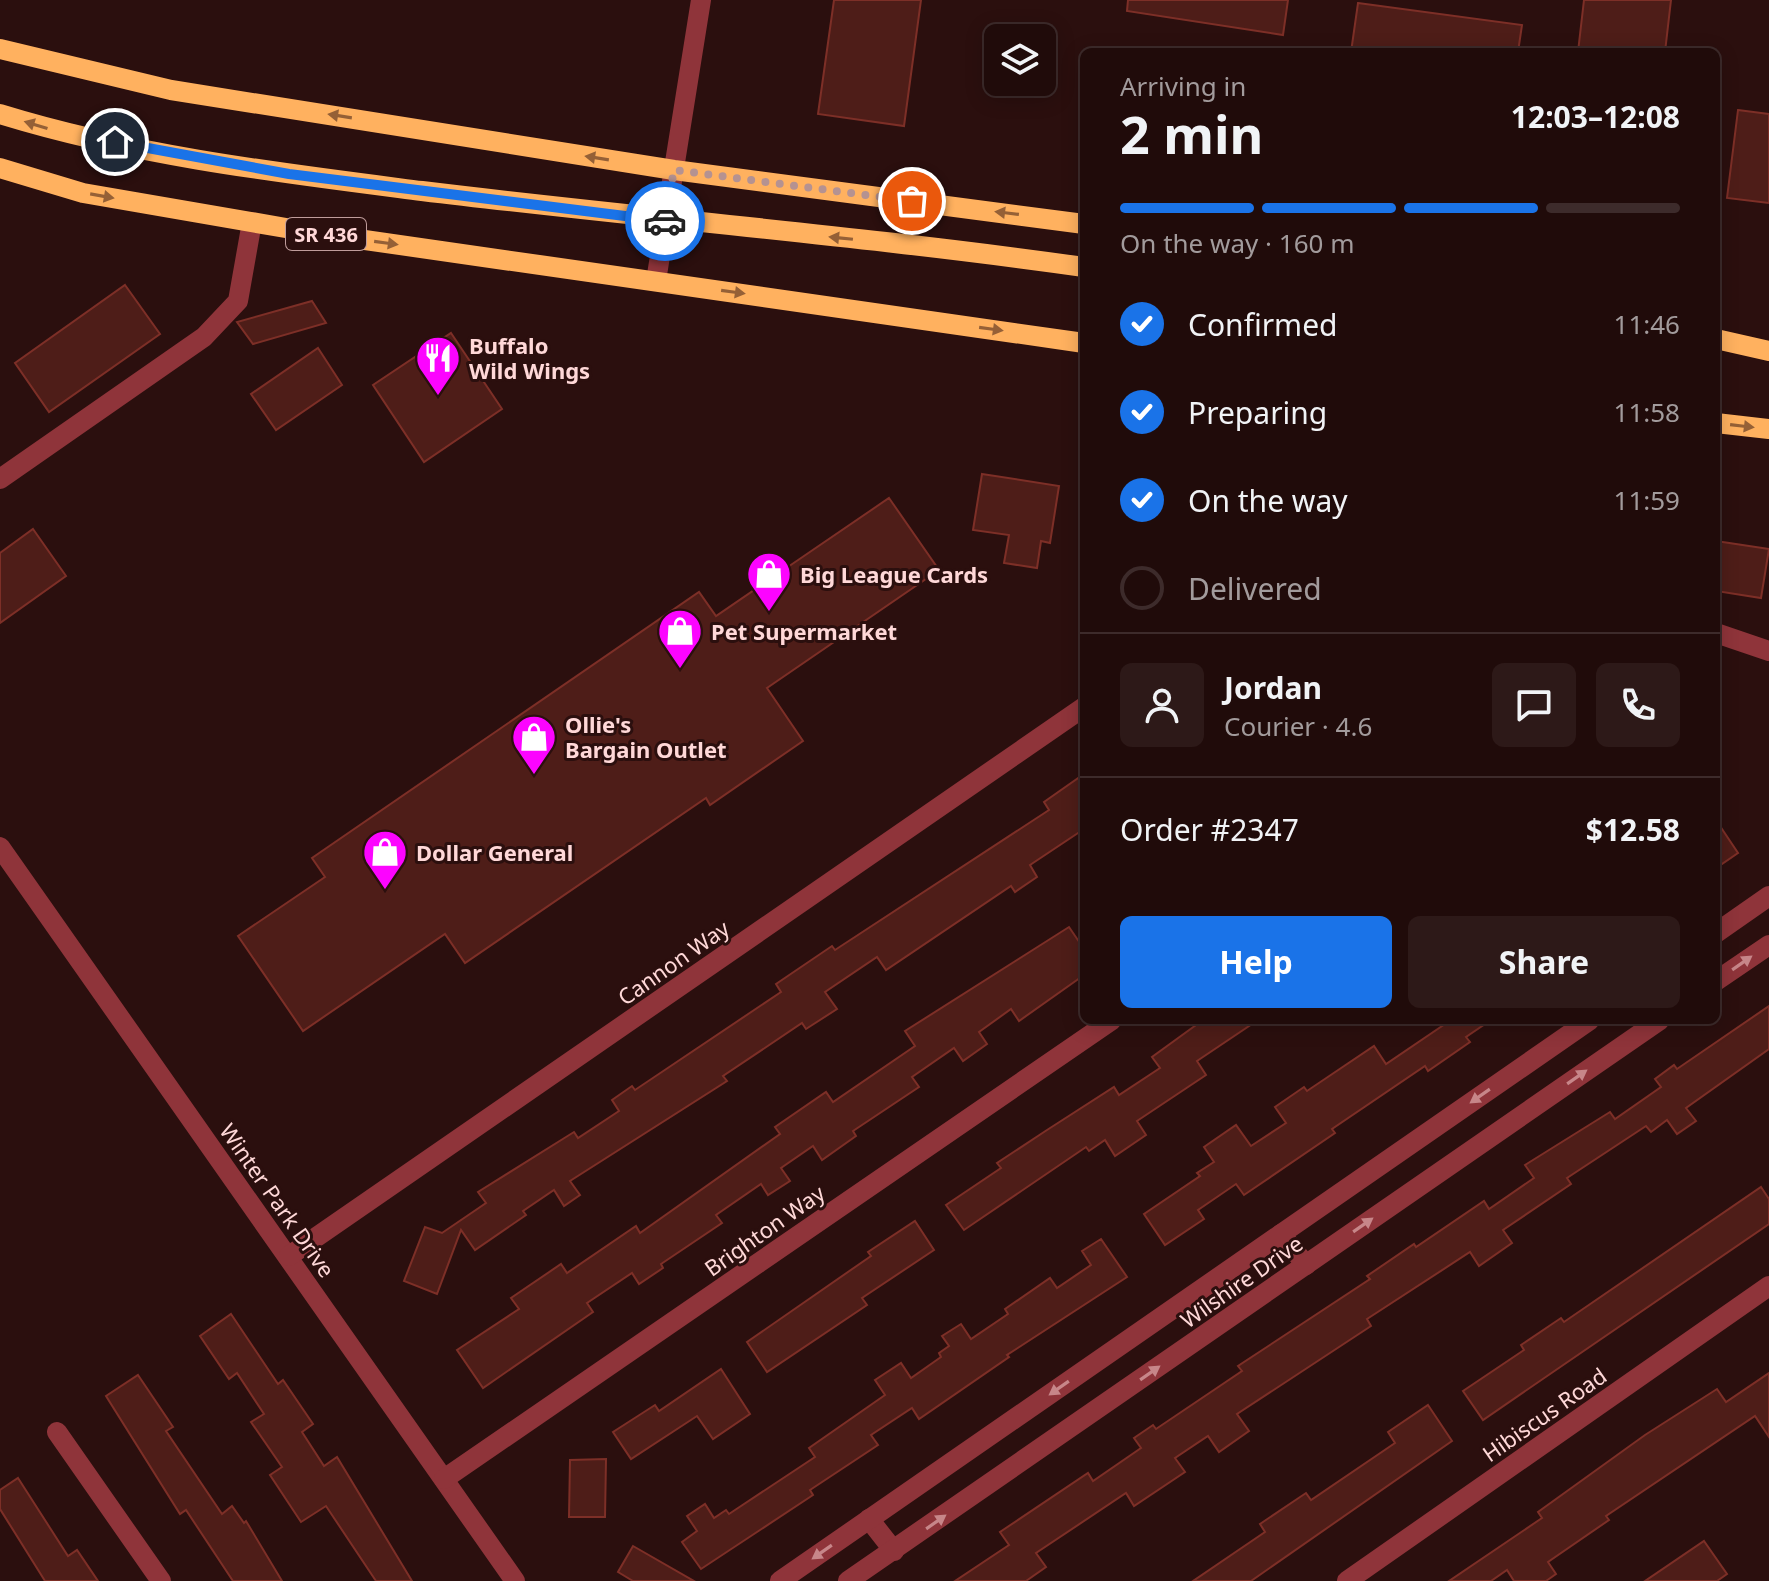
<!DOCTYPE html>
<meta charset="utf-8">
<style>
:root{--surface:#200b0a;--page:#2d1918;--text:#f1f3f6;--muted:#a29b9c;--line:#3d2b2b;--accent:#1a73e8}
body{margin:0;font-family:"Noto Sans",sans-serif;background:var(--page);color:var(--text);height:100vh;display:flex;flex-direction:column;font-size:30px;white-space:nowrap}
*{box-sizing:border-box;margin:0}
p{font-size:26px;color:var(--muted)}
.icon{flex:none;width:44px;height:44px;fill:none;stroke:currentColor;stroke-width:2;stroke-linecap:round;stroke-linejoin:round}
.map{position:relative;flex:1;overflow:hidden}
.details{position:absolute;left:1080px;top:48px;width:640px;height:976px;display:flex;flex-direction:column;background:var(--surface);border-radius:12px;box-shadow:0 4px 20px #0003,0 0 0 2px var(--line)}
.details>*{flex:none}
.fabs{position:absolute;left:984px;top:24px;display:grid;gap:16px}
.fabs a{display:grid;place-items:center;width:72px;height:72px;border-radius:12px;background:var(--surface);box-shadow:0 4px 20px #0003,0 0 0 2px var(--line);font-size:40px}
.pin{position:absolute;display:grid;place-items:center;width:68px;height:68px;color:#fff;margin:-34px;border:4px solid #fff;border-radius:50%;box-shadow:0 2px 8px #0007}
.courier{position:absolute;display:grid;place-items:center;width:80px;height:80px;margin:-40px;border:6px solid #1a73e8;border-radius:50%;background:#fff;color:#222;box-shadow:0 2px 10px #0007}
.headline em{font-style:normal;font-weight:700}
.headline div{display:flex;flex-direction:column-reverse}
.headline{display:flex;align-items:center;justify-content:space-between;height:136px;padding:0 40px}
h1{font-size:52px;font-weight:700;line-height:60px}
.bar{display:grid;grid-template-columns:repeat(4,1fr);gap:12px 8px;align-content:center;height:96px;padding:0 40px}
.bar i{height:10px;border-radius:6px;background:var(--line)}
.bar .active{background:var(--accent)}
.bar p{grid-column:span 4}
.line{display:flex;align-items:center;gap:20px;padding:0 40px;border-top:2px solid var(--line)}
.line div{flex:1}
.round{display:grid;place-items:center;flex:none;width:84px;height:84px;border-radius:12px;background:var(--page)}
ol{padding:0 40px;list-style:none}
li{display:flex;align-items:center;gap:24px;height:88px}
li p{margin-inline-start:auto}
li .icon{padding:8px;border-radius:50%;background:var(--accent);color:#fff;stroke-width:4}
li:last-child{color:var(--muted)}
li i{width:44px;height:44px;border:4px solid var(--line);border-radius:50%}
.cta{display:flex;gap:16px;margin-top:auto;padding:16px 40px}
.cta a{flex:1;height:92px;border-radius:12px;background:var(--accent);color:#fff;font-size:32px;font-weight:700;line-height:92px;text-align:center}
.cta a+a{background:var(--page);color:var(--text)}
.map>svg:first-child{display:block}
</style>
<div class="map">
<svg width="1769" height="1581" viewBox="0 0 1769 1581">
<rect width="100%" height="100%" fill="#2b0f0e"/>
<g fill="#4e1d18" stroke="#7d2f27" stroke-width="2">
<polygon points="834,0 921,0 904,126 818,114"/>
<polygon points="1128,0 1288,0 1283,35 1127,11"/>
<polygon points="1584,0 1671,0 1665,52 1578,52"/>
<polygon points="1358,3 1522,25 1518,52 1351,52"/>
<polygon points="1738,110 1769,114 1769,203 1727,198"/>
<polygon points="125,285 160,334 49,412 15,363"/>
<polygon points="312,301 326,323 253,344 237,322"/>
<polygon points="451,333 502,409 424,462 373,385"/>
<polygon points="318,348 342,385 276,430 251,394"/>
<polygon points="982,474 1059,486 1050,543 1041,541 1037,568 1004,563 1009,535 973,530"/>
<polygon points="889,498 939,570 767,688 803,741 710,805 706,798 465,963 445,934 303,1031 238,936 325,877 312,858 699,592 716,616"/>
<polygon points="33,529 66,576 0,623 0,553"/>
<polygon points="1716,541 1769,549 1761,598 1716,591"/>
<polygon points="1084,774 1084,829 1030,865 1037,877 1015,892 1011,886 886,970 877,957 825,992 837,1009 806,1029 802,1023 723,1076 727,1081 570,1181 580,1195 564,1206 554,1190 523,1211 526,1215 475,1250 461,1230 437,1294 404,1281 425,1227 442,1233 486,1203 478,1192 574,1132 578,1138 619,1111 612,1100 632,1086 635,1090 781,992 776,984 832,946 835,950 1049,810 1044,802"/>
<polygon points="1716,820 1738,853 1716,868"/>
<polygon points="1069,927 1084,949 1084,975 1019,1021 1011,1009 979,1032 987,1044 963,1061 954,1048 912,1077 919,1087 853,1131 856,1136 822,1160 813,1146 781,1168 790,1181 768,1195 761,1184 716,1215 722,1223 661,1264 663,1268 639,1284 632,1273 587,1303 593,1312 483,1388 457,1350 519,1309 511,1298 561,1264 567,1273 636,1226 640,1233 780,1134 775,1127 826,1092 833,1102 915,1046 905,1031"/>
<polygon points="1769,1006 1769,1049 1686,1108 1696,1121 1677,1134 1667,1120 1651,1132 1646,1126 1567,1178 1571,1184 1503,1230 1512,1243 1479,1266 1470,1252 1367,1319 1371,1326 1237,1414 1249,1431 1219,1452 1208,1436 1175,1458 1185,1472 1134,1506 1126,1493 1036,1553 1046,1567 1026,1581 955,1581 1009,1545 1000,1532 1088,1473 1093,1481 1141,1448 1134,1438 1153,1425 1156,1429 1242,1371 1238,1366 1370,1279 1367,1276 1414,1244 1416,1247 1484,1201 1489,1209 1534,1178 1525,1165 1610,1112 1615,1119 1661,1087 1655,1079 1674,1065 1677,1069"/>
<polygon points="1203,1020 1258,1020 1197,1061 1206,1075 1137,1121 1146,1135 1115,1156 1105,1140 1089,1151 1086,1147 964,1230 946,1205 1001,1168 997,1163 1047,1130 1114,1087 1119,1095 1160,1068 1152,1057"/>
<polygon points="1451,1020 1491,1020 1466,1037 1470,1042 1428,1071 1425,1066 1332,1129 1335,1133 1244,1195 1236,1184 1198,1210 1204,1219 1165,1245 1144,1214 1200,1176 1197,1173 1214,1162 1204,1147 1236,1125 1251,1146 1286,1123 1275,1107 1304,1087 1307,1091 1374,1046 1386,1064"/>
<polygon points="1761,1187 1769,1199 1769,1224 1483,1420 1463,1391 1524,1350 1521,1345 1561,1318 1564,1322"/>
<polygon points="915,1221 934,1250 862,1298 867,1305 767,1372 747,1342 871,1256 868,1252"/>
<polygon points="1101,1239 1127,1277 1007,1355 1009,1357 919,1419 912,1408 871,1435 878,1445 810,1490 813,1495 701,1569 682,1542 697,1531 687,1516 705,1504 714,1518 726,1510 729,1514 815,1457 809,1448 885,1395 875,1380 901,1363 911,1378 941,1357 939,1353 949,1346 942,1336 961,1324 971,1339 1008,1314 1005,1309 1050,1278 1057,1288 1091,1265 1082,1251"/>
<polygon points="231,1314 278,1384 283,1380 313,1424 302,1432 324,1466 337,1457 412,1581 376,1581 326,1506 301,1522 270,1475 282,1467 251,1422 264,1414 237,1373 229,1379 200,1336"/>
<polygon points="721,1369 750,1414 713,1439 697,1416 631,1459 613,1432 655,1405 659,1411"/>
<polygon points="1769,1373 1769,1437 1755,1416 1606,1516 1609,1520 1548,1562 1556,1574 1546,1581 1514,1581 1507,1570 1491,1581 1449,1581 1542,1518 1538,1512 1645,1435 1717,1389 1726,1402"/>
<polygon points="138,1375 173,1427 166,1431 222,1514 232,1506 244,1523 246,1521 282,1581 233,1581 186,1510 180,1514 106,1396"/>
<polygon points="1428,1405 1452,1441 1251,1581 1193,1581 1265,1532 1260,1524 1306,1493 1311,1500 1395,1443 1388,1432"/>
<polygon points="606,1459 605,1517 569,1517 570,1460"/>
<polygon points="18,1478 68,1556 77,1550 98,1581 45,1581 0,1509 0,1490"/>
<polygon points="1704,1541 1727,1574 1717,1581 1645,1581"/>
<polygon points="633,1546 694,1581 633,1581 618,1572"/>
</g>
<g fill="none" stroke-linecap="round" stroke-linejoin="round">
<g stroke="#8f343a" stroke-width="20">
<polyline points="656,281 701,0"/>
<polyline points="0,479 204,337 238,301 252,222"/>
<polyline points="1716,633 1769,651"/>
<polyline points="0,847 515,1581"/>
<polyline points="1716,933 1769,896"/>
<polyline points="1716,981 1769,945"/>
<polyline points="1281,1234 1306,1265"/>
<polyline points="289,1256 1084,707"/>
<polyline points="57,1432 161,1581"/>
<polyline points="444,1479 1112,1020"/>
<polyline points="869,1519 894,1551"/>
<polyline points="780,1581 1590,1020"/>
<polyline points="848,1581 1660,1020"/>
<polyline points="1347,1581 1769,1286"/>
</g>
<g stroke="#ffb15f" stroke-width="20">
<polyline points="0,49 171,90 674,170 1084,224"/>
<path d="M0,114C136,156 281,173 422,191C643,218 864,236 1084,267"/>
<polyline points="0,168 83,193 309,232 1084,343"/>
<polyline points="1716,339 1769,351"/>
<polyline points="1716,423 1769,429"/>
</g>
</g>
<defs><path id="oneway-solid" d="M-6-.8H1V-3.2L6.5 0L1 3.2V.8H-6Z" transform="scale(2)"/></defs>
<g fill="#956036">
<use href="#oneway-solid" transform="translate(340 116) rotate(-171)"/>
<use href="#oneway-solid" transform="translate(36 125) rotate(-163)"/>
<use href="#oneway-solid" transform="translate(597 158) rotate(-171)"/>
<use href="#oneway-solid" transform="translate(102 196) rotate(10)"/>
<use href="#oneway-solid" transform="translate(1007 213) rotate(-173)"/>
<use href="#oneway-solid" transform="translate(841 238) rotate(-174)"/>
<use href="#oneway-solid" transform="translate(386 243) rotate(8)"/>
<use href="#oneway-solid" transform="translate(733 292) rotate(8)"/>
<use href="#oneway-solid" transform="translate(991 329) rotate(8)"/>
<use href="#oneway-solid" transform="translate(1742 426) rotate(7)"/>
</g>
<g fill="#c78689">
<use href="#oneway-solid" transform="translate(1742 963) rotate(-35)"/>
<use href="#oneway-solid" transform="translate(1577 1077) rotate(-35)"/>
<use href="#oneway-solid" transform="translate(1480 1096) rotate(145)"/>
<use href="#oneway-solid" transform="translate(1363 1225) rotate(-35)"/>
<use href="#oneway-solid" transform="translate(1150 1373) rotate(-35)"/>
<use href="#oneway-solid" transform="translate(1059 1388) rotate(145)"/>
<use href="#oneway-solid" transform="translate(936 1522) rotate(-35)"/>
<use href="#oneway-solid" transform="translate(822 1552) rotate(145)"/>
</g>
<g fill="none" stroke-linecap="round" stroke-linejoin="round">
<polyline stroke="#b59291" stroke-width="8" stroke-dasharray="0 14.4" points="665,221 674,170 912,201"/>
<polyline stroke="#1a73e8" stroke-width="10" points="115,142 289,174 665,221"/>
</g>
<defs>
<g id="restaurant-pin" transform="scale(2.3)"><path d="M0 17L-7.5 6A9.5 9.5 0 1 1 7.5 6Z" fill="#fc04ff" stroke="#2b0f0e"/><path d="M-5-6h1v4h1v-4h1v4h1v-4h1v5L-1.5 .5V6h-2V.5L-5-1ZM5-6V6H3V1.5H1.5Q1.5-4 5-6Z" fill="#fff"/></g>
<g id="shop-pin" transform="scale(2.3)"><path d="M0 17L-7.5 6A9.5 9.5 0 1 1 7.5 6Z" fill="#fc04ff" stroke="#2b0f0e"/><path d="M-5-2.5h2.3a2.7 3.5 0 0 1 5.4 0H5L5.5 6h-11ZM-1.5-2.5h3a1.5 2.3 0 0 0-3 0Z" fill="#fff"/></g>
</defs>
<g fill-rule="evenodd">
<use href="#restaurant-pin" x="438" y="358"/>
<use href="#shop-pin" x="769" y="574"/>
<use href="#shop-pin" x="680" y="631"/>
<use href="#shop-pin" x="534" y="737"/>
<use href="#shop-pin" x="385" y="852"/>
</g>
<g text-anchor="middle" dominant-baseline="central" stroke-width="6" stroke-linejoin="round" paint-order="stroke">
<rect fill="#2b0f0e" stroke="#bf9c9b" stroke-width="2" x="286" y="218" width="80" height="32" rx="6"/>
<g font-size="20" font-weight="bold" fill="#ffd8d8">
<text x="326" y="234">SR 436</text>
</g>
<g font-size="22" font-weight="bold" fill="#ffd8d8" stroke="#2b0f0e" text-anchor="start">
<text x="469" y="345">Buffalo<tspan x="469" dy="25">Wild Wings</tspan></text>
<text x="800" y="574">Big League Cards</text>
<text x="711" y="631">Pet Supermarket</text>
<text x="565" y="724">Ollie's<tspan x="565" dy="25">Bargain Outlet</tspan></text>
<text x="416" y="852">Dollar General</text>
</g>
<g font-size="22" fill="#ffd8d8" stroke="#2b0f0e">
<text transform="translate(673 962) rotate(-35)">Cannon Way</text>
<text transform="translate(278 1200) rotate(55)">Winter Park Drive</text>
<text transform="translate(764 1230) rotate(-35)">Brighton Way</text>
<text transform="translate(1241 1281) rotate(-35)">Wilshire Drive</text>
<text transform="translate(1544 1414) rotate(-35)">Hibiscus Road</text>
</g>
</g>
</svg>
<div class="fabs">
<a><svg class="icon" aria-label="layers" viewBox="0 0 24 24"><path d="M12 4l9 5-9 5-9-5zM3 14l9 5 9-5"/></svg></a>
</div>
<div class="pin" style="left:912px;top:201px;background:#ea580c"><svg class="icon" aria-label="bag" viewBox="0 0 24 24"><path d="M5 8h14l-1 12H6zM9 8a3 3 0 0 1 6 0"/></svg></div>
<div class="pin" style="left:115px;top:142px;background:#1f2937"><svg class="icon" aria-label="home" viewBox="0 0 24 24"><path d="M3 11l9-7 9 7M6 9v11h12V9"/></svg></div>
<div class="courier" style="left:665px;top:221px"><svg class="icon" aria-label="car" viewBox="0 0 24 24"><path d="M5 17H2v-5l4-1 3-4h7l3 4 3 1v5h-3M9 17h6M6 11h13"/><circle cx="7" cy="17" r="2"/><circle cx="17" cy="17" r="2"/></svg></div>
<section class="details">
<div class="headline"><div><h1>2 min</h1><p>Arriving in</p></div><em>12:03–12:08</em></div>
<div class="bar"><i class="active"></i><i class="active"></i><i class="active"></i><i></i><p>On the way · 160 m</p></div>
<ol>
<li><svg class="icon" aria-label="check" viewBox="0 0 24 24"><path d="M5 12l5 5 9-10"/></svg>Confirmed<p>11:46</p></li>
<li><svg class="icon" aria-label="check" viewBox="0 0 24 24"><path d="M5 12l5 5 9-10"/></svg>Preparing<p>11:58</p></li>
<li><svg class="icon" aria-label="check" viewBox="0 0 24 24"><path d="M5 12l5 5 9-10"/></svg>On the way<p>11:59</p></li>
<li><i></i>Delivered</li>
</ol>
<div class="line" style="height:144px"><a class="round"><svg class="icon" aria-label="person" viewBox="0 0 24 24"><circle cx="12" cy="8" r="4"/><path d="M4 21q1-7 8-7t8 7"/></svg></a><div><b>Jordan</b><p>Courier · 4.6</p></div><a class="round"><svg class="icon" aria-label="chat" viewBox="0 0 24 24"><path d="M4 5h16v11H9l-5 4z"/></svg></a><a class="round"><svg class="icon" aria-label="phone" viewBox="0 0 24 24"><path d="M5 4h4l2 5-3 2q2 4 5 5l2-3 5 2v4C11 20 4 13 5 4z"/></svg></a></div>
<div class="line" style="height:104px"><div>Order #2347</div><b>$12.58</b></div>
<div class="cta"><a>Help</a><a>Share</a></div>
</section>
</div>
